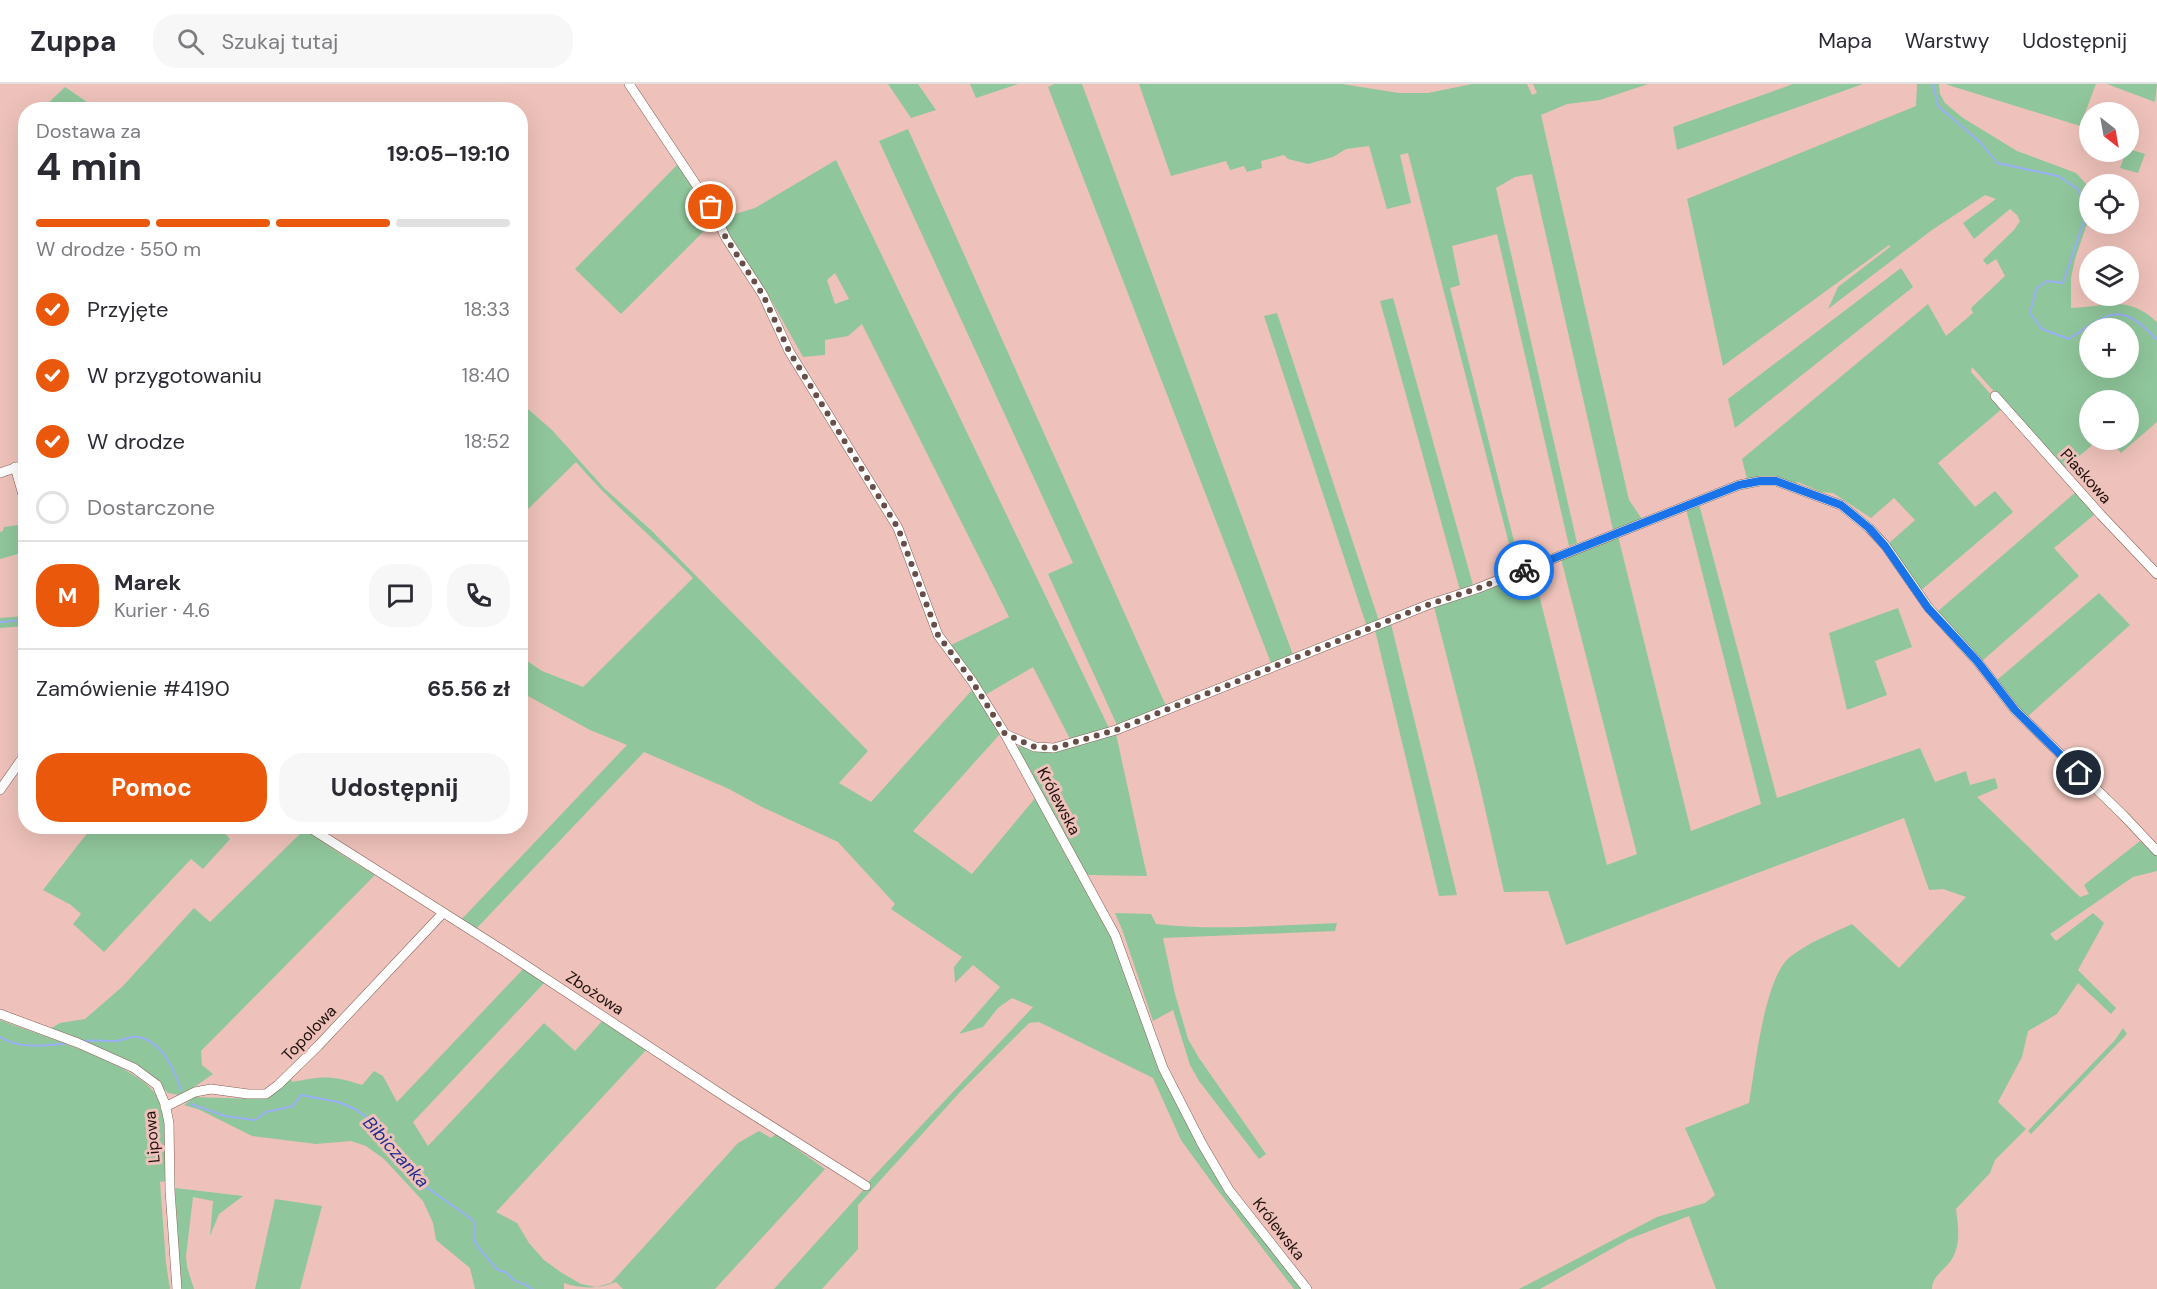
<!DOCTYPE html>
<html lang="pl">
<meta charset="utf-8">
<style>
:root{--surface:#fff;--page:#f7f7f7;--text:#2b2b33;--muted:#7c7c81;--line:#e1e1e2;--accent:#ea580c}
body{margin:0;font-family:"DM Sans",sans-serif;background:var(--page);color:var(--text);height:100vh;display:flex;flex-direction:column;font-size:22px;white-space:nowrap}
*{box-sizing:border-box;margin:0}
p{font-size:20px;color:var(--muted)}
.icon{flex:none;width:33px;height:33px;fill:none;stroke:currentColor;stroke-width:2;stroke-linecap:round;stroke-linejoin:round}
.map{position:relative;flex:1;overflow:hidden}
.details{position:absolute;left:18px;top:18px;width:510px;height:732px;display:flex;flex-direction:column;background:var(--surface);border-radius:24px;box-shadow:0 6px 24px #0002}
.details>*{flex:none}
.needle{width:39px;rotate:149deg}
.controls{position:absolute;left:2079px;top:18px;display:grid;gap:12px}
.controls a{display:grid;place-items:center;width:60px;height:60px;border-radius:50%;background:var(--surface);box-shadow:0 6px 24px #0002;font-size:30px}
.pin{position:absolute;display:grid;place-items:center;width:51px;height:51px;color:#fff;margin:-26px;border:3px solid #fff;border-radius:50%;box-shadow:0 2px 6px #0007}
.courier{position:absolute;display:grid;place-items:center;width:60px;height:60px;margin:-30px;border:4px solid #1a73e8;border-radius:50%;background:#fff;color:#222;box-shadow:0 2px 8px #0007}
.headline em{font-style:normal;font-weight:700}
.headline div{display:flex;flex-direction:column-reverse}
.headline{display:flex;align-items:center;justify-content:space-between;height:102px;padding:0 18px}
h1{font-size:39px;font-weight:700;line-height:45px}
.bar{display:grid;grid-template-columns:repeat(4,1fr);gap:9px 6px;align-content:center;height:72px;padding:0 18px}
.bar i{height:8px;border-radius:4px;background:var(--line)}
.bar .selected{background:var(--accent)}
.bar p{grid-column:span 4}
.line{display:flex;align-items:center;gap:15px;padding:0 18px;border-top:2px solid var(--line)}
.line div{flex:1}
.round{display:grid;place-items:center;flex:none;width:63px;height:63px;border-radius:24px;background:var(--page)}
ol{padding:0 18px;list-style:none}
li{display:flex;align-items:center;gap:18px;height:66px}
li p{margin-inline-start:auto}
li .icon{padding:6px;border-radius:50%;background:var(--accent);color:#fff;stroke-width:4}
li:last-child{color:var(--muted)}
li i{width:33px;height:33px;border:3px solid var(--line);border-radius:50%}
.button{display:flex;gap:12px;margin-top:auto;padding:12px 18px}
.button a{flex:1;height:69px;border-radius:24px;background:var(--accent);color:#fff;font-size:24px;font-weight:700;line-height:69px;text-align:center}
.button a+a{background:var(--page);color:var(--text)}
header{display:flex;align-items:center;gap:36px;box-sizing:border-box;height:84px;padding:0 30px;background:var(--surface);border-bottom:2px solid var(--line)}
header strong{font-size:28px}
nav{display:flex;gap:33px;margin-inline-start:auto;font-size:21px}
.search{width:420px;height:54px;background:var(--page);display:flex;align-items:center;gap:15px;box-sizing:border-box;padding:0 21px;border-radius:24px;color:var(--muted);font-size:22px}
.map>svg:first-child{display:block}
</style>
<header>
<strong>Zuppa</strong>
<div class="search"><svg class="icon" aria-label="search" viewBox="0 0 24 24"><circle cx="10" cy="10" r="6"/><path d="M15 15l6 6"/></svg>Szukaj tutaj</div>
<nav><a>Mapa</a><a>Warstwy</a><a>Udostępnij</a></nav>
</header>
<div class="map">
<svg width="2157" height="1205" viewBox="0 0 2157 1205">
<rect width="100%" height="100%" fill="#eec2ba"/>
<g fill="#90c69b" fill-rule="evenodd">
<polygon points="888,0 918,0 936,26 911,34"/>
<polygon points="970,0 1018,0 976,14"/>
<polygon points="1054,0 1082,0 1293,571 1271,579 1048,3"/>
<polygon points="1139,0 1342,0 1399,9 1428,9 1472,0 1527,0 1532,11 1537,9 1533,0 1648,0 1600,16 1567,20 1541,31 1629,416 1642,435 1613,446 1532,90 1515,93 1496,104 1577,459 1569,462 1497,150 1452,162 1460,201 1450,204 1520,481 1515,483 1408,69 1400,71 1411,119 1387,125 1369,62 1346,65 1333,73 1308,80 1288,75 1284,71 1261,77 1262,84 1247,88 1244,82 1230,86 1226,77 1171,92"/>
<polygon points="1793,0 1863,0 1677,66 1673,43"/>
<path d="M1917,0H1939L1940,10L1945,19L1963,34L2017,67L2076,89L2089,103V134L2075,175L2071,194V224C2108,223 2126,210 2157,238V338L2121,369L2110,356H2128V316H2090V356H2098L2064,385L1972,283L1971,288L2003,324L1938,379L1975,423L1995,407L2013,428L1919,508L1887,461L1915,436L1894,414L1871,434L1833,409L1821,408L1798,398L1793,400L1762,393L1747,395L1742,375L1928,220L1946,252L1973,229L1971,224L2005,192L1996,175L1987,181L1983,176L2014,146L2020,137L2017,131L2010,125L1974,155L1963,139L1996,115L1985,111L1932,146L1828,225L1838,203L1890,163L1889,161L1723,282L1687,115L1916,22ZM2090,244H2128V284H2090Z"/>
<polygon points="1945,0 2096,0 2080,42"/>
<polygon points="2107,0 2157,0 2155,18"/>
<polygon points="65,3 93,22 89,25 42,25"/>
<polygon points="908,45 1166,622 1117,641 1048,490 1073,479 879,57"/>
<polygon points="2129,65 2145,70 2138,89 2120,84 2126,68 2128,68"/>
<path d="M836,76L1109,644L1070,655L1033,583L985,611L949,562L1009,533L862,240L848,252L825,256V271L803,273L766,207L730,152L722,136L725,133L755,124ZM835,189L849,215L835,220L827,196Z"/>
<polygon points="680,78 701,112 714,137 621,230 575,185"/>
<polygon points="1901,184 1913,203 1735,344 1728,315"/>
<polygon points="1393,214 1473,501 1460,506 1380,217"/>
<polygon points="1277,229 1379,537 1367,543 1264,232"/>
<path d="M521,319L552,346L604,404L652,447L868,667L839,699L871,718L973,605L1000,650L913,747L972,790L1036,713L1066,772L1085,802L1112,853L1167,1001L1188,1043L1231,1112L1304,1205H1294L1213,1100L1181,1056L1153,994L1039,938L1029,939L960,1008L858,1121V1165L822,1205H774L867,1102L869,1097L1033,923L1012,914L998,924L983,943L959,950L1000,903L973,881L955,899L954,883L962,873L891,825L895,820L838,758L762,723L729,705L644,668L475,846L460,837L627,661L590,646L528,612L526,606L521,603V573L542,587L583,603L693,494C654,454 612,420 576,378L521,432L520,331L523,328L521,325Z"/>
<polygon points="2077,407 2094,431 2054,464 2079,492 1982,577 1937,528"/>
<path d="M1699,420L1777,714L1920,664L1935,698L1966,687L1970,701L1995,694L1998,704L1977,713L2080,813L2089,810L2084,801L2140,757L2157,772V787L2133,793L2050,850L2056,857L2093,829L2104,839L2078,886L2116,924L2111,930L2078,899L2057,930L2028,947L2022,973L1998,1018L2026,1045L1995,1076L1990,1089L1956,1125C1958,1141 1961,1158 1953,1173C1947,1185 1932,1191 1932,1205H1716L1689,1132L1629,1155L1540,1205H1519L1657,1133L1705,1119L1715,1111L1685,1044L1749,1019C1755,986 1764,893 1790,873C1809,858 1831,850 1852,840L1899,884L1966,813L1943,805L1929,806L1904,734L1566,861L1548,807L1504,808L1478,694L1434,523L1477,510L1533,487L1607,781L1637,770L1561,475L1618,452L1691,747L1761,720L1686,425Z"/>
<polygon points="25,440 25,468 0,475 0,448 3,447 4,443"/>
<polygon points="2099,509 2130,541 2027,633 1997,596"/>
<polygon points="1898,524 1912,563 1875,577 1887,611 1847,626 1829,549"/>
<polygon points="25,532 25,542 0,544 0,534"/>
<polygon points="1391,540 1457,811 1439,812 1375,546"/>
<polygon points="1116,650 1147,792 1087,791 1017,664 1022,660 1036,666"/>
<polygon points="92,743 98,743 109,750 115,743 223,743 221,745 230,755 203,785 191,775 104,868 73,840 81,830 71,821 43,806"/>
<polygon points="305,745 339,769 375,791 201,967 202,981 213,990 187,1008 179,1011 168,1009 140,983 62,949 48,946 60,939 85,935 123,902 194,824 210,838"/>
<path d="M1115,829L1151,830L1156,840C1215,847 1277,841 1337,839L1335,847L1163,854L1175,910L1188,955L1199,974L1266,1070L1259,1075L1199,997L1190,981L1173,926L1153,937L1123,848Z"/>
<path d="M525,883L546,897L413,1038L428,1062L544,939L575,967L604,935L647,965L496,1128L517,1139L529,1159L544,1176L562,1189L581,1200L596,1203L611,1199L738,1059L759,1047L771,1054L776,1050L825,1085L715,1205H623L616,1198C601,1205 580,1205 564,1199V1205H475L470,1184L436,1156L433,1139L423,1117L384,1075L366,1062L351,1057L316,1060L252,1052L200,1026L184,1021L194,1013L260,1015L291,994L292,998C324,992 331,991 362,1001L374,987L383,992L397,1018Z"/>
<path d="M0,936C36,950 132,979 153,1007C170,1028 165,1071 166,1097L160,1098L166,1179L170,1205H0Z"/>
<polygon points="2123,944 2127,950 2031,1050 2028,1047 2115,956"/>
<polygon points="175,1104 243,1112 219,1130 210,1152 213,1117 193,1113 186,1172 187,1183 194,1205 181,1205"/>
<polygon points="275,1115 322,1122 300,1205 255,1205"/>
</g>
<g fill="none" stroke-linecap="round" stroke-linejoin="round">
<g stroke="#9ab0f7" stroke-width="2">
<path d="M1933,0L1938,22L1981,59L1997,79L2058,92L2079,106L2085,134L2063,199L2047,197L2036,205L2030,229L2042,245L2069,255C2109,229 2120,216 2157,256"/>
<polyline points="0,538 26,536"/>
<path d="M0,953C19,965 46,962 67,959"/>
<path d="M82,957C93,956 104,957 115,957C123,957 130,951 138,953C163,958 174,985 181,1006"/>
<path d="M191,1020L225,1032L255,1036L266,1028L293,1022L301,1011L338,1018L355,1025L372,1037L398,1074L429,1105L473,1136C476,1144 473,1148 474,1155C475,1161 493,1181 498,1186C510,1188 506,1191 514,1196C520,1200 527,1200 532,1205"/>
</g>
<g stroke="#866059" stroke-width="10">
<g id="minor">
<polyline points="629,0 711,123 726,154 763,211 789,267 898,444 938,551 972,597 1005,650 1115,851 1163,984 1202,1060 1229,1106 1307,1205"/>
<polyline points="1995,312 2101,431 2157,490"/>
<polyline points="15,383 26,421"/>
<polyline points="0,389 26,380"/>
<polyline points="1005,650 1035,663 1054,664 1116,646 1430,520 1476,505 1739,401 1760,397 1776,397 1841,421 1869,444 1885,461 1928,523 1977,577 2015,626 2124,732 2157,767"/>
<polyline points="0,706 26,669"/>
<polyline points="307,742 507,869 730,1016 866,1102"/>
<polyline points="0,930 78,959 134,984 157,1001 165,1020 169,1039 170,1106 177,1205"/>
<polyline points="165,1023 195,1008 211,1005 248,1010 266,1010 278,1001 318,962 443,829"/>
</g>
</g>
<use href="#minor" stroke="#fff" stroke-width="9"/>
</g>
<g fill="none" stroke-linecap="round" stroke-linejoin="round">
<polyline stroke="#674e49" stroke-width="6" stroke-dasharray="0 10.8" points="711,123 726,154 763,211 789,267 898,444 938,551 972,597 1005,650 1035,663 1054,664 1116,646 1430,520 1476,505 1524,486"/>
<polyline stroke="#1a73e8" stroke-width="8" points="1524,486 1739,401 1760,397 1776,397 1841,421 1869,444 1885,462 1928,524 1977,577 2015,626 2079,689"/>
</g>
<g text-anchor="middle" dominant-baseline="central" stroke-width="6" stroke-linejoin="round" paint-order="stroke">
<g font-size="16" fill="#1e0f0c" stroke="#eec2ba">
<text transform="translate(2086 392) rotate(48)">Piaskowa</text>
<text transform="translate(1059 717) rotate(62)">Królewska</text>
<text transform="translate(595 909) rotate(33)">Zbożowa</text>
<text transform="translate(309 949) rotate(-46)">Topolowa</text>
<text transform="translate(152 1053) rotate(-95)">Lipowa</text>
<text transform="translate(1279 1145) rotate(52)">Królewska</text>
</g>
<g font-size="18" font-style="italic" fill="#222d91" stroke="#eec2ba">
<text transform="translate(396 1068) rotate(48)">Bibiczanka</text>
</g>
</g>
</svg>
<div class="controls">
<a><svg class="needle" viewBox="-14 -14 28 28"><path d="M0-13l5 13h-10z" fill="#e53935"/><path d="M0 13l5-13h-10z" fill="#7c7c81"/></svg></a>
<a><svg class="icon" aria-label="locate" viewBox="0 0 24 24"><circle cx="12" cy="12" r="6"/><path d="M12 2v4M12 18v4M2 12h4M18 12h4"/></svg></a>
<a><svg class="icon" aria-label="layers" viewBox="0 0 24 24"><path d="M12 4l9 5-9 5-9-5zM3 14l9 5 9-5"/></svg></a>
<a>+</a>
<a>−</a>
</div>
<div class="pin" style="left:711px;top:123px;background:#ea580c"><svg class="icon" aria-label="bag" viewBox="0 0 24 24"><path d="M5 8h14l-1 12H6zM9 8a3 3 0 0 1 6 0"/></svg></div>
<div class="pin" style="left:2079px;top:689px;background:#1f2937"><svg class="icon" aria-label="home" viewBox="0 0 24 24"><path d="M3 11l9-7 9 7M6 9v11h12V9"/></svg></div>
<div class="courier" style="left:1524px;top:486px"><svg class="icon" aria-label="bike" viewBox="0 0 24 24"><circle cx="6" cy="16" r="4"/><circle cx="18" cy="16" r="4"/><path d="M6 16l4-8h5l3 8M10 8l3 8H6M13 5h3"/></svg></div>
<section class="details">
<div class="headline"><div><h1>4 min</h1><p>Dostawa za</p></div><em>19:05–19:10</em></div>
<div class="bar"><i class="selected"></i><i class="selected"></i><i class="selected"></i><i></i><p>W drodze · 550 m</p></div>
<ol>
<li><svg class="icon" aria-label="check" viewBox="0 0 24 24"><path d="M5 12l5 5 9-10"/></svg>Przyjęte<p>18:33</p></li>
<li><svg class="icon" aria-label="check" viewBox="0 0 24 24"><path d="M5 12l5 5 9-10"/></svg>W przygotowaniu<p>18:40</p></li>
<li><svg class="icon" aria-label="check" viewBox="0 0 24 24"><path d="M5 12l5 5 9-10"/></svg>W drodze<p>18:52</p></li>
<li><i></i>Dostarczone</li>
</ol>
<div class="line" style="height:108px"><b class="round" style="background:var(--accent);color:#fff">M</b><div><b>Marek</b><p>Kurier · 4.6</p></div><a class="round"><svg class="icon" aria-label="chat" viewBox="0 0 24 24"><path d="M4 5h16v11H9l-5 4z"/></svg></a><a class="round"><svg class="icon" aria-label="phone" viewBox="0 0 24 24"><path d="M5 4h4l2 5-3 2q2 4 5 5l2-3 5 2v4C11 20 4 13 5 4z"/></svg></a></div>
<div class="line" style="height:78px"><div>Zamówienie #4190</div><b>65.56 zł</b></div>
<div class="button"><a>Pomoc</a><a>Udostępnij</a></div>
</section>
</div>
